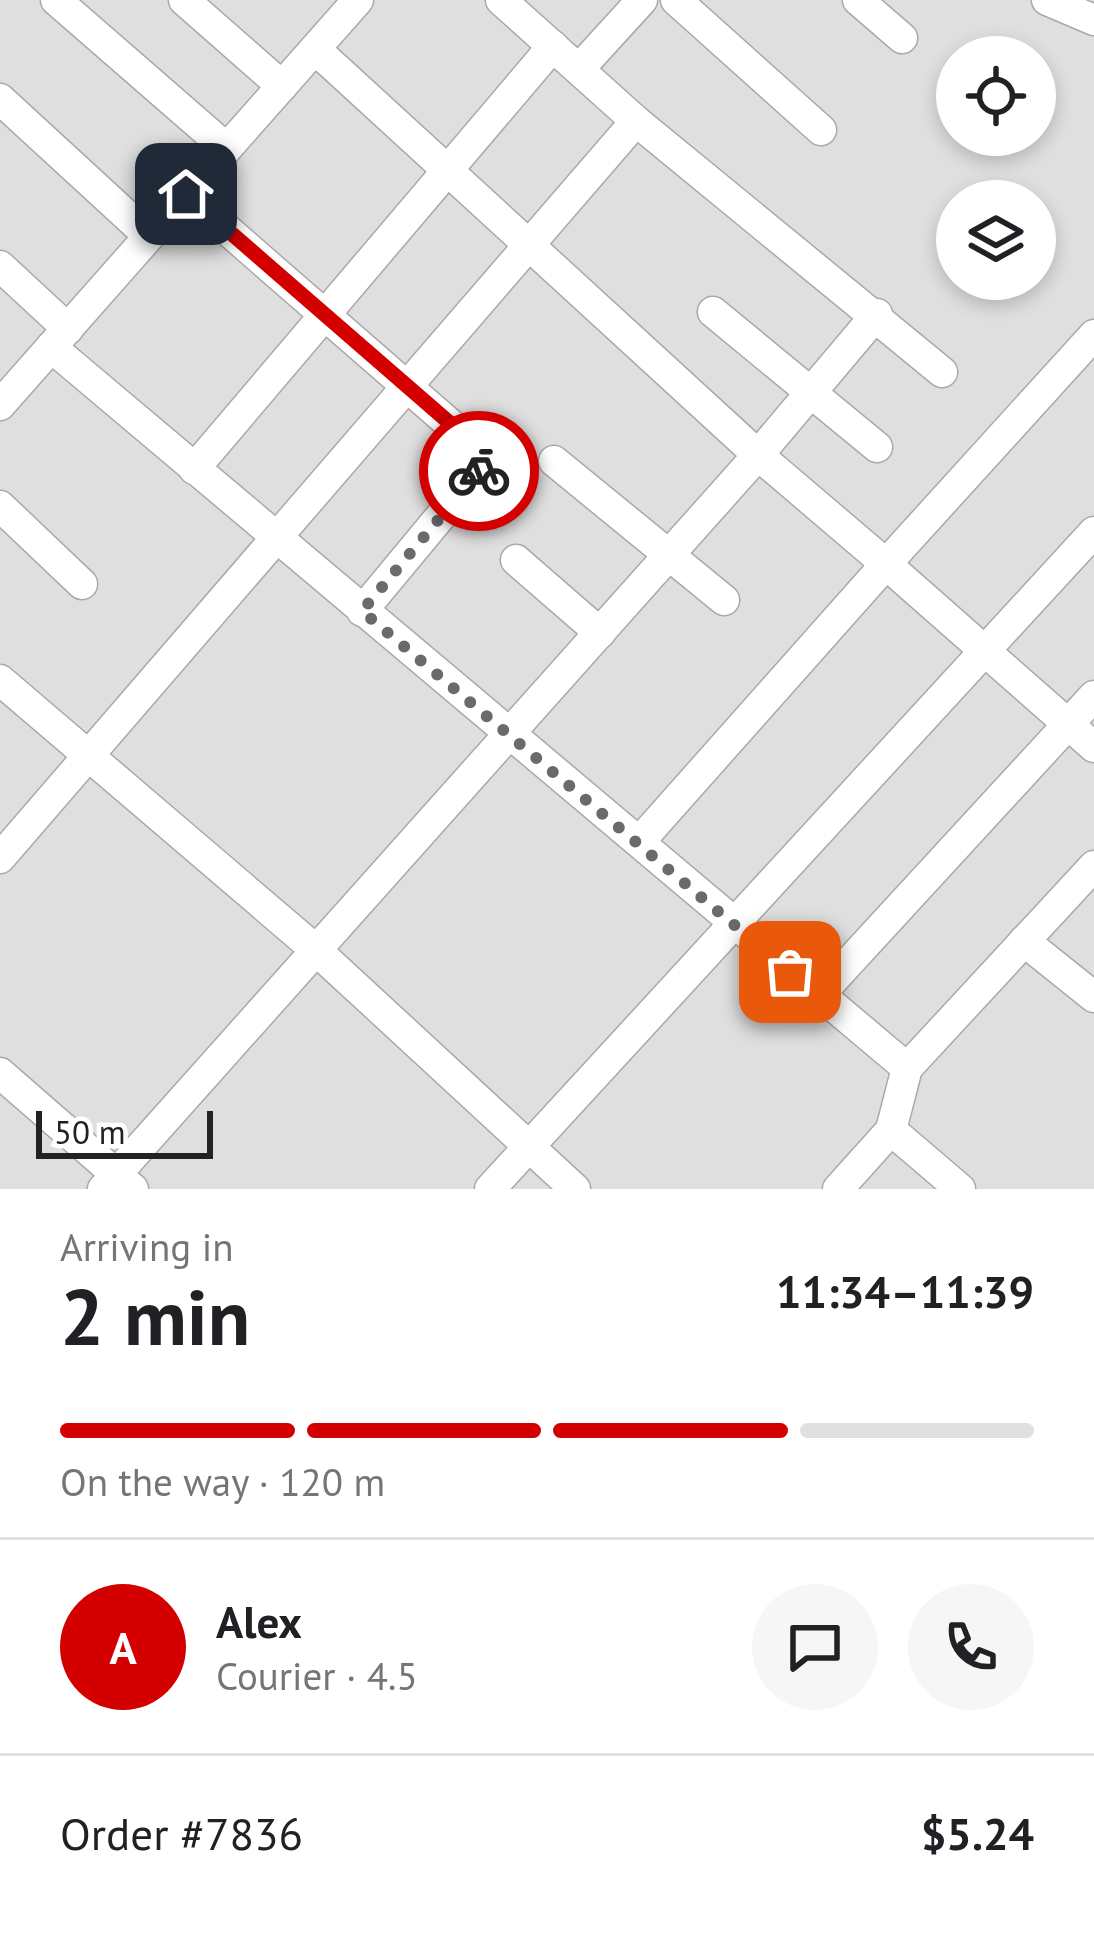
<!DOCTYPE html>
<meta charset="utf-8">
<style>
:root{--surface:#fff;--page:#f6f6f6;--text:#202124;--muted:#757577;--line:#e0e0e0;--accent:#d40000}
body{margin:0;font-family:"PT Sans",sans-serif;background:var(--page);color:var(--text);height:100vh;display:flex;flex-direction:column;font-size:45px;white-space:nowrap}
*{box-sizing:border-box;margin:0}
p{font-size:39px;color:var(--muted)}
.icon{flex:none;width:66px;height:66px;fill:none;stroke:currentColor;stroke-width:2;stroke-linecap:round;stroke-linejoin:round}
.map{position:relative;height:1189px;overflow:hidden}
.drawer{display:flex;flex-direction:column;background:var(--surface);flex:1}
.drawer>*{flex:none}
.fabs{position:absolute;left:936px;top:36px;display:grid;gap:24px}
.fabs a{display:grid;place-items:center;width:120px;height:120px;border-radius:50%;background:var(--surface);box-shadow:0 6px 18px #0003;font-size:60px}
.scale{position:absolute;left:36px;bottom:30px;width:177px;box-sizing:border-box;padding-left:12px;border:6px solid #222;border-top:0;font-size:33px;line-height:42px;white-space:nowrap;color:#222;-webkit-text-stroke:9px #fff;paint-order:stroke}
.pin{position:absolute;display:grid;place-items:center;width:102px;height:102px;color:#fff;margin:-51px;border-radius:24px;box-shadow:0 6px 18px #0006}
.courier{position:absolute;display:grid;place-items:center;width:120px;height:120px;margin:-60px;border:9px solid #d40000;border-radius:50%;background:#fff;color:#222;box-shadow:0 3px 15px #0007}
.head em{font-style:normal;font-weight:800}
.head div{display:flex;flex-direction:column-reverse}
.head{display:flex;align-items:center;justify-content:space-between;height:204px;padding:0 60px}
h1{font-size:78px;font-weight:800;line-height:90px}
.bar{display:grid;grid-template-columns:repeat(4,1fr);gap:18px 12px;align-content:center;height:144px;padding:0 60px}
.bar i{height:15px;border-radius:9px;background:var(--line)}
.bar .selected{background:var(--accent)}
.bar p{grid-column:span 4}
.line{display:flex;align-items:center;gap:30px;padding:0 60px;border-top:3px solid var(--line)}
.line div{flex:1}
.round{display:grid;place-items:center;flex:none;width:126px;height:126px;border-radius:63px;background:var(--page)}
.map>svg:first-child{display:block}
</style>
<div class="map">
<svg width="1094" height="1189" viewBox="0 0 1094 1189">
<rect width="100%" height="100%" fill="#f2efe9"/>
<path fill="#e0dfdf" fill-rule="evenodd" d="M0,0H1094V1189H0ZM957,57H1035V135H957ZM957,201H1035V279H957Z"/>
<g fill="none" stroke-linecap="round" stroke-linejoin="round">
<g stroke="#a9a9a9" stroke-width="33">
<g id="minor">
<polyline points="56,0 225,147"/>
<polyline points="184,0 282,86"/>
<polyline points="676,0 821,130"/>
<polyline points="858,0 902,38"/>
<polyline points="1047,0 1094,20"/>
<polyline points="315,49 758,455 877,314"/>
<polyline points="579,69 642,0"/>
<polyline points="0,99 149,236"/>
<polyline points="636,121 942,372"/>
<polyline points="186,194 489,458 362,611"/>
<polyline points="0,266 68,329"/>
<polyline points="713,312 877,447"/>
<polyline points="51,347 907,1068 1094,866"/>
<polyline points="0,405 358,0"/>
<polyline points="554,461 724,600"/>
<polyline points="194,469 553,46"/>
<polyline points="0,506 82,584"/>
<polyline points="516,560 600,633"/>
<polyline points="0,680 317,951 575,1189"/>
<polyline points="640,841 886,564 1094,747"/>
<polyline points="0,858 636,121 501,0"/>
<polyline points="1024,941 1094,997"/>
<polyline points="818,996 1094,696"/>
<polyline points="0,1073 133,1189"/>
<polyline points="891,1130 907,1068"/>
<polyline points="103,1189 758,455 886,564 1094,335"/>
<polyline points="490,1189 1094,532"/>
<polyline points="838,1189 891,1130 960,1189"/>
</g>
</g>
<use href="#minor" stroke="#fff" stroke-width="30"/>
</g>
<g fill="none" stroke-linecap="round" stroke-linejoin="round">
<polyline stroke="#6b6a68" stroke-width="12" stroke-dasharray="0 21.6" points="479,471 362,611 790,972"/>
<polyline stroke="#d40000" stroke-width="15" points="186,194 490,458 479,471"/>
</g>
</svg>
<div class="fabs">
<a><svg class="icon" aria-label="locate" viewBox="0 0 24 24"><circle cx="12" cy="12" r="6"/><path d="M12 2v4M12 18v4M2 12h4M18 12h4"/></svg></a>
<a><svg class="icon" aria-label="layers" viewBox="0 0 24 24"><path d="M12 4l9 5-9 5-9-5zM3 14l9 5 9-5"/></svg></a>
</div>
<div class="scale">50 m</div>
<div class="pin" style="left:790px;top:972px;background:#ea580c"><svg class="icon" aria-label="bag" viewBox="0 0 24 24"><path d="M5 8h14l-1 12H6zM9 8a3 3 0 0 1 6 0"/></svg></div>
<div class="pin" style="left:186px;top:194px;background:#1f2937"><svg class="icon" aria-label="home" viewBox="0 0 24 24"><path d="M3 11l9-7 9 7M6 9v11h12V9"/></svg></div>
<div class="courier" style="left:479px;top:471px"><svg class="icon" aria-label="bike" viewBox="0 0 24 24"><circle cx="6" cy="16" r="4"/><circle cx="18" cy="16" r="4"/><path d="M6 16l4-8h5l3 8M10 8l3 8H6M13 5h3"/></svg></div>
</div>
<section class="drawer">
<div class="head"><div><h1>2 min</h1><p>Arriving in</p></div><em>11:34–11:39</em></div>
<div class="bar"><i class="selected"></i><i class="selected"></i><i class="selected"></i><i></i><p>On the way · 120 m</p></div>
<div class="line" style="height:216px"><b class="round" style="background:var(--accent);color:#fff">A</b><div><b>Alex</b><p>Courier · 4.5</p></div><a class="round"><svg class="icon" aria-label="chat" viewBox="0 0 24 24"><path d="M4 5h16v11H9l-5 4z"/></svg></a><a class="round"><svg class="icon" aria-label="phone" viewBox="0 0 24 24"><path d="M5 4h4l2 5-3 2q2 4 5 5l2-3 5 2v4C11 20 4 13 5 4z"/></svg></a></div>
<div class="line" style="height:156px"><div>Order #7836</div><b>$5.24</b></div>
</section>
